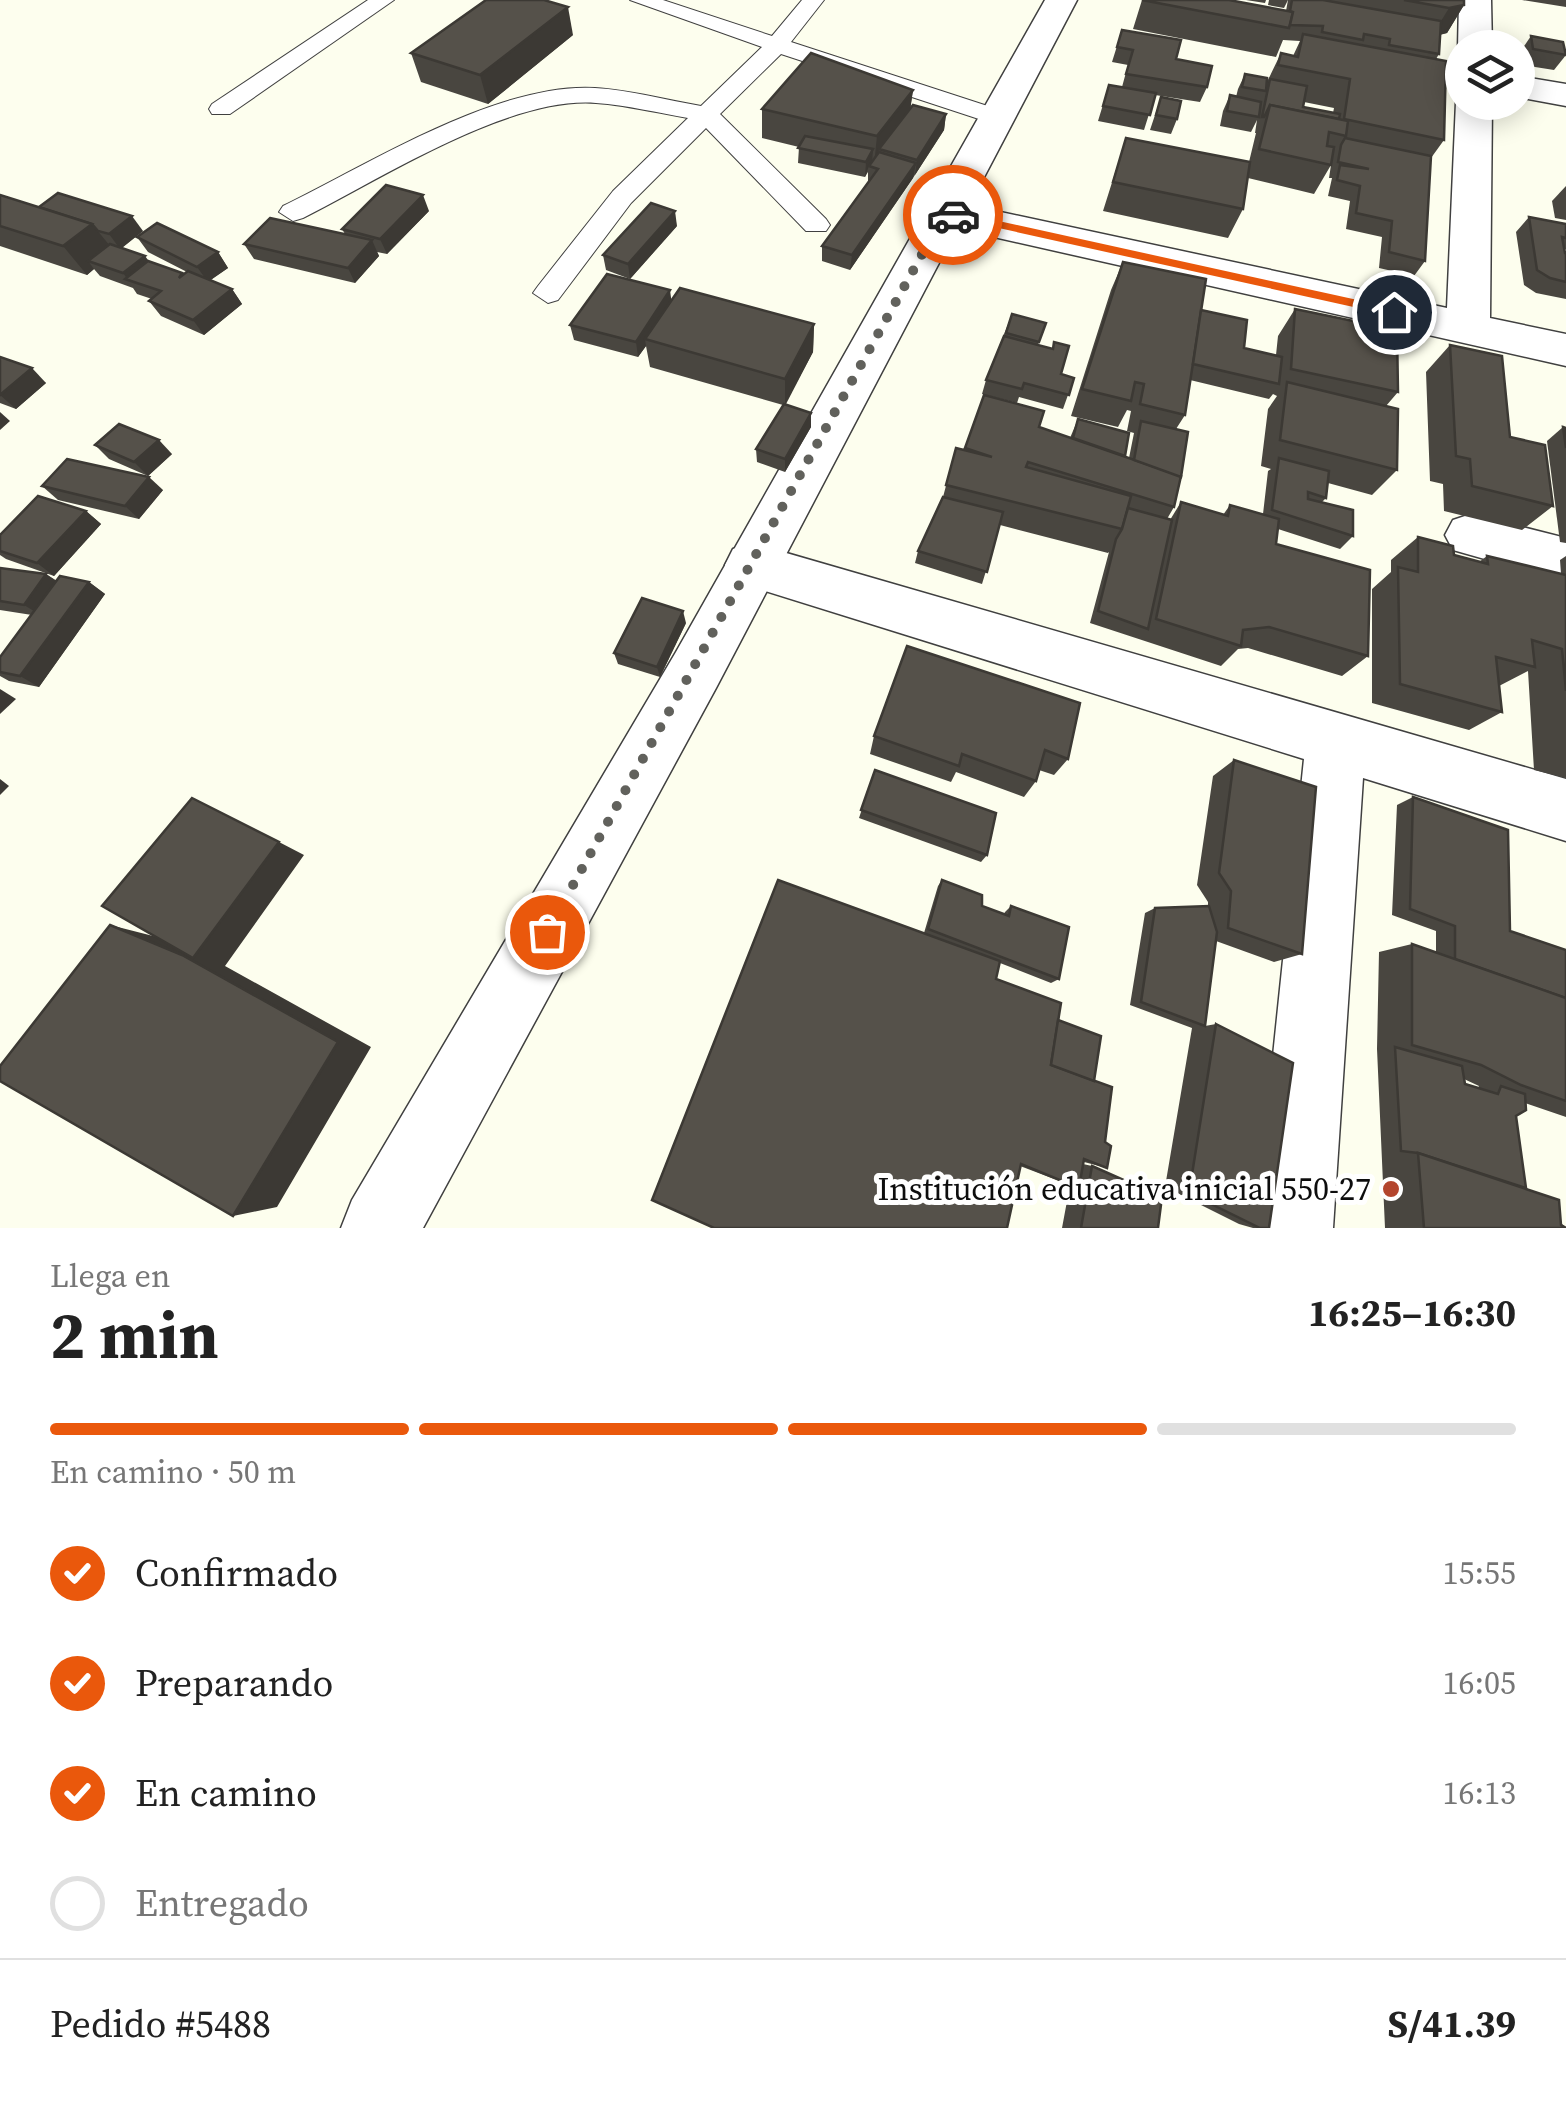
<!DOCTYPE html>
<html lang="es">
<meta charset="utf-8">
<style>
:root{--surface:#fff;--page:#f6f6f6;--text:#222;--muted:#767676;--line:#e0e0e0;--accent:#ea580c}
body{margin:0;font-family:"Source Serif 4",serif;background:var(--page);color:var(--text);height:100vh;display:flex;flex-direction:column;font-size:38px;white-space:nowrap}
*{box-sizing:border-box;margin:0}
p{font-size:32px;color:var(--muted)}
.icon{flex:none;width:55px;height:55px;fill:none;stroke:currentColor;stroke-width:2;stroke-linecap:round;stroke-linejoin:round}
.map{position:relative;height:1228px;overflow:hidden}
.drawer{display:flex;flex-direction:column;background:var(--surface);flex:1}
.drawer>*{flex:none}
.controls{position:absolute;left:1445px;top:30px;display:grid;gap:20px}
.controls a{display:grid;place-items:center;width:90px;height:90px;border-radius:50%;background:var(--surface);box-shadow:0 5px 25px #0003;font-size:50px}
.pin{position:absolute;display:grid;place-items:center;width:85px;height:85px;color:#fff;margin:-42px;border:5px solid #fff;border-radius:50%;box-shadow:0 2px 10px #0007}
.courier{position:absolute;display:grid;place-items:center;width:100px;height:100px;margin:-50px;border:8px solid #ea580c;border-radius:50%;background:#fff;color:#222;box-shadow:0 2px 12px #0007}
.head em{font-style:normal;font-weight:700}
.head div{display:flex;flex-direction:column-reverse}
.head{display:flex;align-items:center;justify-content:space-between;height:170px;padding:0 50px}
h1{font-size:65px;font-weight:700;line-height:75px}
.bar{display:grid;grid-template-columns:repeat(4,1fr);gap:15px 10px;align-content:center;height:120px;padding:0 50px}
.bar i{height:12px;border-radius:8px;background:var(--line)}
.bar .on{background:var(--accent)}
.bar p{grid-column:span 4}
.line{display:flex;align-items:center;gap:25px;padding:0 50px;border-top:2px solid var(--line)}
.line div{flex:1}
ol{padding:0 50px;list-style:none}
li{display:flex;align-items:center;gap:30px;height:110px}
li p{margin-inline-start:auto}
li .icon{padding:10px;border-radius:50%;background:var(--accent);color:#fff;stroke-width:4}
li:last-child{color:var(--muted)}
li i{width:55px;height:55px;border:5px solid var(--line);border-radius:50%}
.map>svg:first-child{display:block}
</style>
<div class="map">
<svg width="1566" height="1228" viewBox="0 0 1566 1228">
<rect width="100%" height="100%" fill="#fdfeee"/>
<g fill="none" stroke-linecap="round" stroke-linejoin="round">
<g stroke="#404040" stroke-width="2">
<g id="service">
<polygon points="368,0 394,0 230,114 212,114 209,109 212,104"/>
<path d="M630,0H663L772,36L802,0H824L791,42L1006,112L1009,117L1006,122H988L781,54L720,114L826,219L830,225L826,231H806L706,128L631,203L558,300L548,303L533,293L538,286L613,191L688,118C658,113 627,105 596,103C509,96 381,179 303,218L293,221L279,212L283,206C369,164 499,82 595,88C630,90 666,100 701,106L762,47Z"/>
</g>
</g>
<g stroke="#404040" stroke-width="3">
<polygon id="pedestrian" points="1471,514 1566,538 1566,582 1453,550 1445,535 1453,520"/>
</g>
<g stroke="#404040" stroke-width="3">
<g id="minor">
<polygon points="1459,0 1491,0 1492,48 1462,48 1462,54 1458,48"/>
<polygon points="1518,76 1566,84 1566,106 1518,97"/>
<polygon points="1462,94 1462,102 1492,102 1490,318 1566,334 1566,366 945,226 931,222 925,213 931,204 945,200 1447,308 1456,102"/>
<polygon points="752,543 1566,779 1566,841 1363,778 1333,1228 1255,1228 1304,759 733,581 725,565 733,549"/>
</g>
</g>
<g stroke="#404040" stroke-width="3">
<polygon id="tertiary" points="1045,0 1077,0 716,688 423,1228 341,1228 352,1200 676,652"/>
</g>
<use href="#service" fill="#fff" fill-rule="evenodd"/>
<use href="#pedestrian" fill="#fff" fill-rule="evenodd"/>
<use href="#minor" fill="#fff" fill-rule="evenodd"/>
<use href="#tertiary" fill="#fff" fill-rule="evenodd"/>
</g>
<g fill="#494640" fill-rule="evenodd">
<path d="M1142,0L1286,11L1288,0H1464V5L1447,33L1440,35L1439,54L1436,59L1444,140L1431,158L1425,261L1414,276L1379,268L1382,237L1346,229L1350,201L1328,196L1332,178H1329L1331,165L1314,194L1248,178L1243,209L1228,238L1103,211L1126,138L1249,162L1256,133H1255L1257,120L1251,132L1220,126L1223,111L1230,95L1236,97L1238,89L1245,74L1267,82L1281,53L1293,56L1300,41L1283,40L1276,57L1133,29ZM1304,102L1334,108L1333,113L1303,107Z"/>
<polygon points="1246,0 1266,0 1265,3"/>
<polygon points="1269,0 1288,0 1284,8 1268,5"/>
<polygon points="1522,0 1566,0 1566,7"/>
<polygon points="1122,30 1176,59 1207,87 1200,102 1155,95 1144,130 1098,121 1109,85 1122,87 1128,65 1112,62"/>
<polygon points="573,35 488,104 421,82 411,53"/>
<polygon points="1531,36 1566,55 1554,70 1522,65 1520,52"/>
<polygon points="913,90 910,109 946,114 944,130 913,178 850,270 822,261 822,246 868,182 868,172 865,177 798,163 799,147 762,138 762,109"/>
<polygon points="1161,97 1177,119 1171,134 1150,130"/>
<polygon points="1566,186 1566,220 1555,218 1552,201"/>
<polygon points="0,195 39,207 143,231 122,248 149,261 184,274 187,272 148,252 137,237 218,252 228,268 210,280 232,289 242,304 204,335 161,316 149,301 152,299 137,294 133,288 100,276 94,269 87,275 0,246"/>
<polygon points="429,211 387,254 377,252 379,256 355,283 254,259 244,244 345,234 342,229"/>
<polygon points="1529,217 1566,224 1566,249 1564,251 1566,253 1566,299 1536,293 1524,285 1516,232"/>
<polygon points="677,226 630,279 606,270 603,255"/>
<path d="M1123,262L1201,310L1244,348L1276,355L1278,336L1295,309L1398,392L1386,406L1397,470L1372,495L1328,483L1326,498L1322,502L1353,536L1340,549L1278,529L1276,544L1368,656L1342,676L1248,648L1238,649L1221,666L1090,623L1109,552L1108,553L1000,525L982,584L915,563L918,551L943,497L956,448L964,450L984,395L1039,427L1070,438L1078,419L1125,456L1129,458L1134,433L1127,431L1131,411L1127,410L1118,427L1071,416L1111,290ZM1190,380L1269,399L1273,394L1277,396L1268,409L1261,466L1271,469L1268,471L1263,514L1230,505L1223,515L1181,502L1170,520L1167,519L1174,507L1176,429L1185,415Z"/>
<polygon points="671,300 814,324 813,352 785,404 811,413 811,427 785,472 757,462 756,449 783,405 650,367 646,346 638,357 574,340 570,325"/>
<polygon points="1012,314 1046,323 1038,345 1061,374 1074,378 1063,409 1019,397 1017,403 982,394 986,380"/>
<polygon points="1450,345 1510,437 1553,506 1522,530 1444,511 1443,484 1430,481 1426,372"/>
<polygon points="0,357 46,383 16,409 0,403"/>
<polygon points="1563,427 1566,428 1566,543 1560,542 1547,441"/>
<polygon points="95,445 172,454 148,476 109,459"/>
<polygon points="42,486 163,490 139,519 58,500"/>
<polygon points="86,511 101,524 54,576 6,559 0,555 0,535"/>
<polygon points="1418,537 1454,555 1479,562 1487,556 1561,574 1560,560 1566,556 1566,778 1534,770 1528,671 1499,686 1502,712 1469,730 1372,703 1372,589 1391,572 1391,560"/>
<polygon points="0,568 46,574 57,581 89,582 105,594 39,687 9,681 0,676 0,657 32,615 0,610"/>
<polygon points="686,623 660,677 618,664 614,653"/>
<polygon points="907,646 1068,759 1054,775 1039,770 1036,781 1024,797 956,772 951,782 870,754 874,736"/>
<polygon points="1234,760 1302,954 1274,962 1216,941 1205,1026 1216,1024 1269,1228 1253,1228 1239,1224 1165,1187 1192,1028 1130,1005 1145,913 1155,908 1208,906 1208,902 1197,885 1213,776"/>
<polygon points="875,770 987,855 981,862 859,818"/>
<path d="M1413,797L1510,931L1566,950V1117L1525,1103L1516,1116L1526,1188L1566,1228H1385L1377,1049L1379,952L1412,944L1436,952V931L1392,915L1397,805ZM1464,1079L1479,1086L1478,1088L1465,1084Z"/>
<polygon points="942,880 982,906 1004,914 1005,912 1011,906 1059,979 1051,983 1000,963 996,979 1058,1020 1094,1081 1105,1142 1107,1168 1084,1162 1083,1164 1092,1166 1158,1228 1062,1228 1070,1185 1020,1166 924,933 938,886"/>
</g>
<g fill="#3c3934">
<polygon points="1464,5 1447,33 1432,36 1449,8"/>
<polygon points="568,7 573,35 488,104 480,75"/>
<polygon points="913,90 909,119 879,149 877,161 874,165 877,136"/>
<polygon points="946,114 944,130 915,175 917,160"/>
<polygon points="873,149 872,165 869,166 865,177 866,162"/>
<polygon points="916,163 913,178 850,270 852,255"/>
<polygon points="423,195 429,211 387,254 380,239"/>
<polygon points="675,211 677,226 630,279 628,264"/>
<polygon points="132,216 143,231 120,249 109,234"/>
<polygon points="92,224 115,252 88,261 94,269 87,275 63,246"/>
<polygon points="372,240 379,256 355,283 348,268"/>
<polygon points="218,252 228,268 208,282 197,267"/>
<polygon points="145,256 157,272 128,280 123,273"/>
<polygon points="232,289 242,304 204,335 193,320"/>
<polygon points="670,290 672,305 645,339 646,346 638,357 636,342"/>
<polygon points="814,324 813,352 785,406 785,379"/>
<polygon points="32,368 46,383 16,409 0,395"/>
<polygon points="0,412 10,421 0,430"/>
<polygon points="811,413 811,427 785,472 785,459"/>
<polygon points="159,440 172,454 148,476 134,462"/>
<polygon points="149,477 163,490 139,519 125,506"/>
<polygon points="86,511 101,524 54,576 37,563"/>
<polygon points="46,574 63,586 42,616 24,605"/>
<polygon points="89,582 105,594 39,687 20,676"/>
<polygon points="683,611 686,623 660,677 657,667"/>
<polygon points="0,689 16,699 0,714"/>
<polygon points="0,779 9,786 0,795"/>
<polygon points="279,842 304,855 225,966 371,1047 277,1207 233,1216 110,925 157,937"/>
</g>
<g fill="#55514a" stroke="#3c3934" stroke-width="2.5">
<polygon points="486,0 544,0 568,7 480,75 411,53"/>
<polygon points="1142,0 1229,0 1293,12 1289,28"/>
<polygon points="1292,0 1323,0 1441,21 1439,54 1389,45 1390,39 1364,34 1363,40 1322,32 1323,26 1290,25 1293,12 1290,11"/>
<polygon points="1404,0 1464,0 1464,5 1449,8"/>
<polygon points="1122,30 1181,40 1176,59 1212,66 1207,87 1126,74 1133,50 1117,47"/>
<polygon points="1303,34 1446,61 1444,140 1344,119 1350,79 1278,65 1281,53 1298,57"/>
<polygon points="1531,36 1563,42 1566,55 1533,49"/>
<polygon points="811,53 913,90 877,136 762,109"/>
<polygon points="1245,74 1267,78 1266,91 1242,87"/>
<polygon points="1270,79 1307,86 1303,107 1340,114 1339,119 1270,105 1264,117 1262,117"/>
<polygon points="1109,85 1156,93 1150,115 1103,106"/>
<polygon points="1230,95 1261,102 1259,117 1227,111"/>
<polygon points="1161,97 1181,101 1177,119 1156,115"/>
<polygon points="913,105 946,114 917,160 879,149"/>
<polygon points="1270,105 1348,121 1346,136 1329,132 1327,146 1334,147 1331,165 1259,149"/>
<polygon points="805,136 873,149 866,162 798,148"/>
<polygon points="1126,138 1250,162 1243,209 1113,182"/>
<polygon points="1345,138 1431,156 1425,261 1389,252 1392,221 1356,213 1360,186 1337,180 1340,165 1369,169 1338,162 1341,145"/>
<polygon points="879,152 916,163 852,255 822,246 878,169 869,166"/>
<polygon points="386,185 423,195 380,239 342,229"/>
<polygon points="58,193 132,216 109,234 98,231 92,224 39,207"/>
<polygon points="0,195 92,224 63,246 0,226"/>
<polygon points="651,203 675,211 628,264 603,255"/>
<polygon points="1529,217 1566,224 1566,238 1562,237 1565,253 1566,253 1566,282 1550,278 1537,270"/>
<polygon points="270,218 372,240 348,268 244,244"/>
<polygon points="157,223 218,252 197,267 137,237"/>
<polygon points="110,244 145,256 123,273 88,261"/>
<polygon points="148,261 182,273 179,278 188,271 232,289 193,320 149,301 161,291 125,279"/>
<polygon points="1123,262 1206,279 1185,415 1140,404 1144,384 1135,382 1131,401 1082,389"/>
<polygon points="607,274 670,290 636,342 570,325"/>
<polygon points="680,288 814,324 785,379 645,339"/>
<polygon points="1295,309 1397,330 1398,392 1291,369"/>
<polygon points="1201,310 1247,320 1244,348 1282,357 1279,384 1193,364"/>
<polygon points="1012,314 1046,323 1039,342 1006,333"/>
<polygon points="1004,336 1053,349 1054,342 1069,346 1061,374 1074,378 1069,395 1024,383 1022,389 986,380"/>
<polygon points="1450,345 1502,356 1510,437 1545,445 1553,506 1472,486 1470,459 1456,456"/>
<polygon points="0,357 32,368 0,395"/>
<polygon points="1287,382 1398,409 1397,470 1280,440"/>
<polygon points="984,395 1044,411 1039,427 1181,476 1174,507 1028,462 1026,467 1131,496 1122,529 946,485 956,448 992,457 965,448"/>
<polygon points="784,404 811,413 785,459 756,449"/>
<polygon points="1078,419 1129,433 1125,456 1073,438"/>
<polygon points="1141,421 1188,432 1181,477 1134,460"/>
<polygon points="119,424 159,440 134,462 95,445"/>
<polygon points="1563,427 1566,428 1566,448"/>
<polygon points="1279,458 1329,471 1326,498 1308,492 1308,499 1353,510 1353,536 1272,510"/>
<polygon points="67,459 149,477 125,506 42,486"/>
<polygon points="38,496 86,511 37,563 0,551 0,535"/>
<polygon points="943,497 1003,512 987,572 918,551"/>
<polygon points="1181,502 1228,516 1230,505 1279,519 1276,544 1370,570 1368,656 1269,627 1243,630 1241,646 1156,619"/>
<polygon points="1128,508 1172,520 1148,629 1098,611 1116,539 1122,529"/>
<polygon points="1418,537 1453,546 1454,555 1488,564 1487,556 1566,575 1566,691 1562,649 1532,640 1535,667 1496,657 1502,712 1400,684 1398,567 1418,572"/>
<polygon points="0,568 46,574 24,605 0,601"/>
<polygon points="60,576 89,582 20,676 0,672 0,657"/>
<polygon points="642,598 683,611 657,667 614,653"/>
<polygon points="907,646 1080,703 1068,759 1045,750 1036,781 962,754 959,766 874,736"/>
<polygon points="1234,760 1316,787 1302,954 1228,928 1231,891 1219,873"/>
<polygon points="875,770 996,813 987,855 861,810"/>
<polygon points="1413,797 1508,830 1510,931 1566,950 1566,998 1455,959 1455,926 1410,909"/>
<polygon points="192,798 279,842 193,958 102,906"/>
<polygon points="778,880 1000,961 996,979 1061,1003 1051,1065 1112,1087 1105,1142 1111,1146 1107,1168 1084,1159 1079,1188 1021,1164 1007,1228 714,1228 652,1200"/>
<polygon points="942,880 982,895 982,906 1009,916 1011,906 1069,927 1059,979 928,929"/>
<polygon points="1209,906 1217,932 1205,1026 1141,1002 1155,908"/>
<polygon points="110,925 182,955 338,1042 233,1216 0,1081 0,1066"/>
<polygon points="1412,944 1566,998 1566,1101 1521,1085 1481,1065 1412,1045"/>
<polygon points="1058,1020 1101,1036 1094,1081 1051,1065"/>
<polygon points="1216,1024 1293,1063 1269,1228 1260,1228 1189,1193"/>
<polygon points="1395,1047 1462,1066 1465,1084 1498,1094 1501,1086 1525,1094 1526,1110 1516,1116 1526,1188 1418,1153 1401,1151"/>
<polygon points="1418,1153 1559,1200 1561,1225 1566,1228 1424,1228"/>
<polygon points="1092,1166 1162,1197 1158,1228 1081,1228"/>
</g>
<polygon fill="#ea580c" points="953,211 1394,308 1400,312 1394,316 949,217"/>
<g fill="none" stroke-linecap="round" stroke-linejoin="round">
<polyline stroke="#61615c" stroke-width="10" stroke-dasharray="0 18" points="547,932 945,213 953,215"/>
</g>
<circle fill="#b4462e" stroke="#fff" stroke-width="4" cx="1391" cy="1189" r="10"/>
<g text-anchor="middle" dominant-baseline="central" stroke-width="10" stroke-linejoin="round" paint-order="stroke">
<g font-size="32" fill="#0d0d0d" stroke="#fff" text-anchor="end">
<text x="1371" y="1189">Institución educativa inicial 550-27</text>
</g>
</g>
</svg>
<div class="controls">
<a><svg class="icon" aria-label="layers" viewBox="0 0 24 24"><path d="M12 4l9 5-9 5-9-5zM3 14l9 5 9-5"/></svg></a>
</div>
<div class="pin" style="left:547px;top:932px;background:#ea580c"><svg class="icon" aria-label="bag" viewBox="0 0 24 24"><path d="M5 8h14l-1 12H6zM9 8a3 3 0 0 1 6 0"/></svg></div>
<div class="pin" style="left:1394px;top:312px;background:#1f2937"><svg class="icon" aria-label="home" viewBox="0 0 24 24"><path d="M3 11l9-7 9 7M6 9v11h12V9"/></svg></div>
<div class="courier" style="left:953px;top:215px"><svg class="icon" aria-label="car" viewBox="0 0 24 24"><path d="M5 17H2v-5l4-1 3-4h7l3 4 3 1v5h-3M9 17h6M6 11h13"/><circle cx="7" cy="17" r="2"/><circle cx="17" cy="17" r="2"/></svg></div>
</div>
<section class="drawer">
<div class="head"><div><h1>2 min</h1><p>Llega en</p></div><em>16:25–16:30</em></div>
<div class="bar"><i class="on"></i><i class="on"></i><i class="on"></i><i></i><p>En camino · 50 m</p></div>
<ol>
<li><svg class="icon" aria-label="check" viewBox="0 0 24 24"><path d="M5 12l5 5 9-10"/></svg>Confirmado<p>15:55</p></li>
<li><svg class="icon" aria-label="check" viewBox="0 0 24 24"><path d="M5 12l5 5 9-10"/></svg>Preparando<p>16:05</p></li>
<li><svg class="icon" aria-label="check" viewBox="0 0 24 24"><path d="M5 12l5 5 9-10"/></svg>En camino<p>16:13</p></li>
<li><i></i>Entregado</li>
</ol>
<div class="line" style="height:130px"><div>Pedido #5488</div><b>S/41.39</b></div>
</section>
